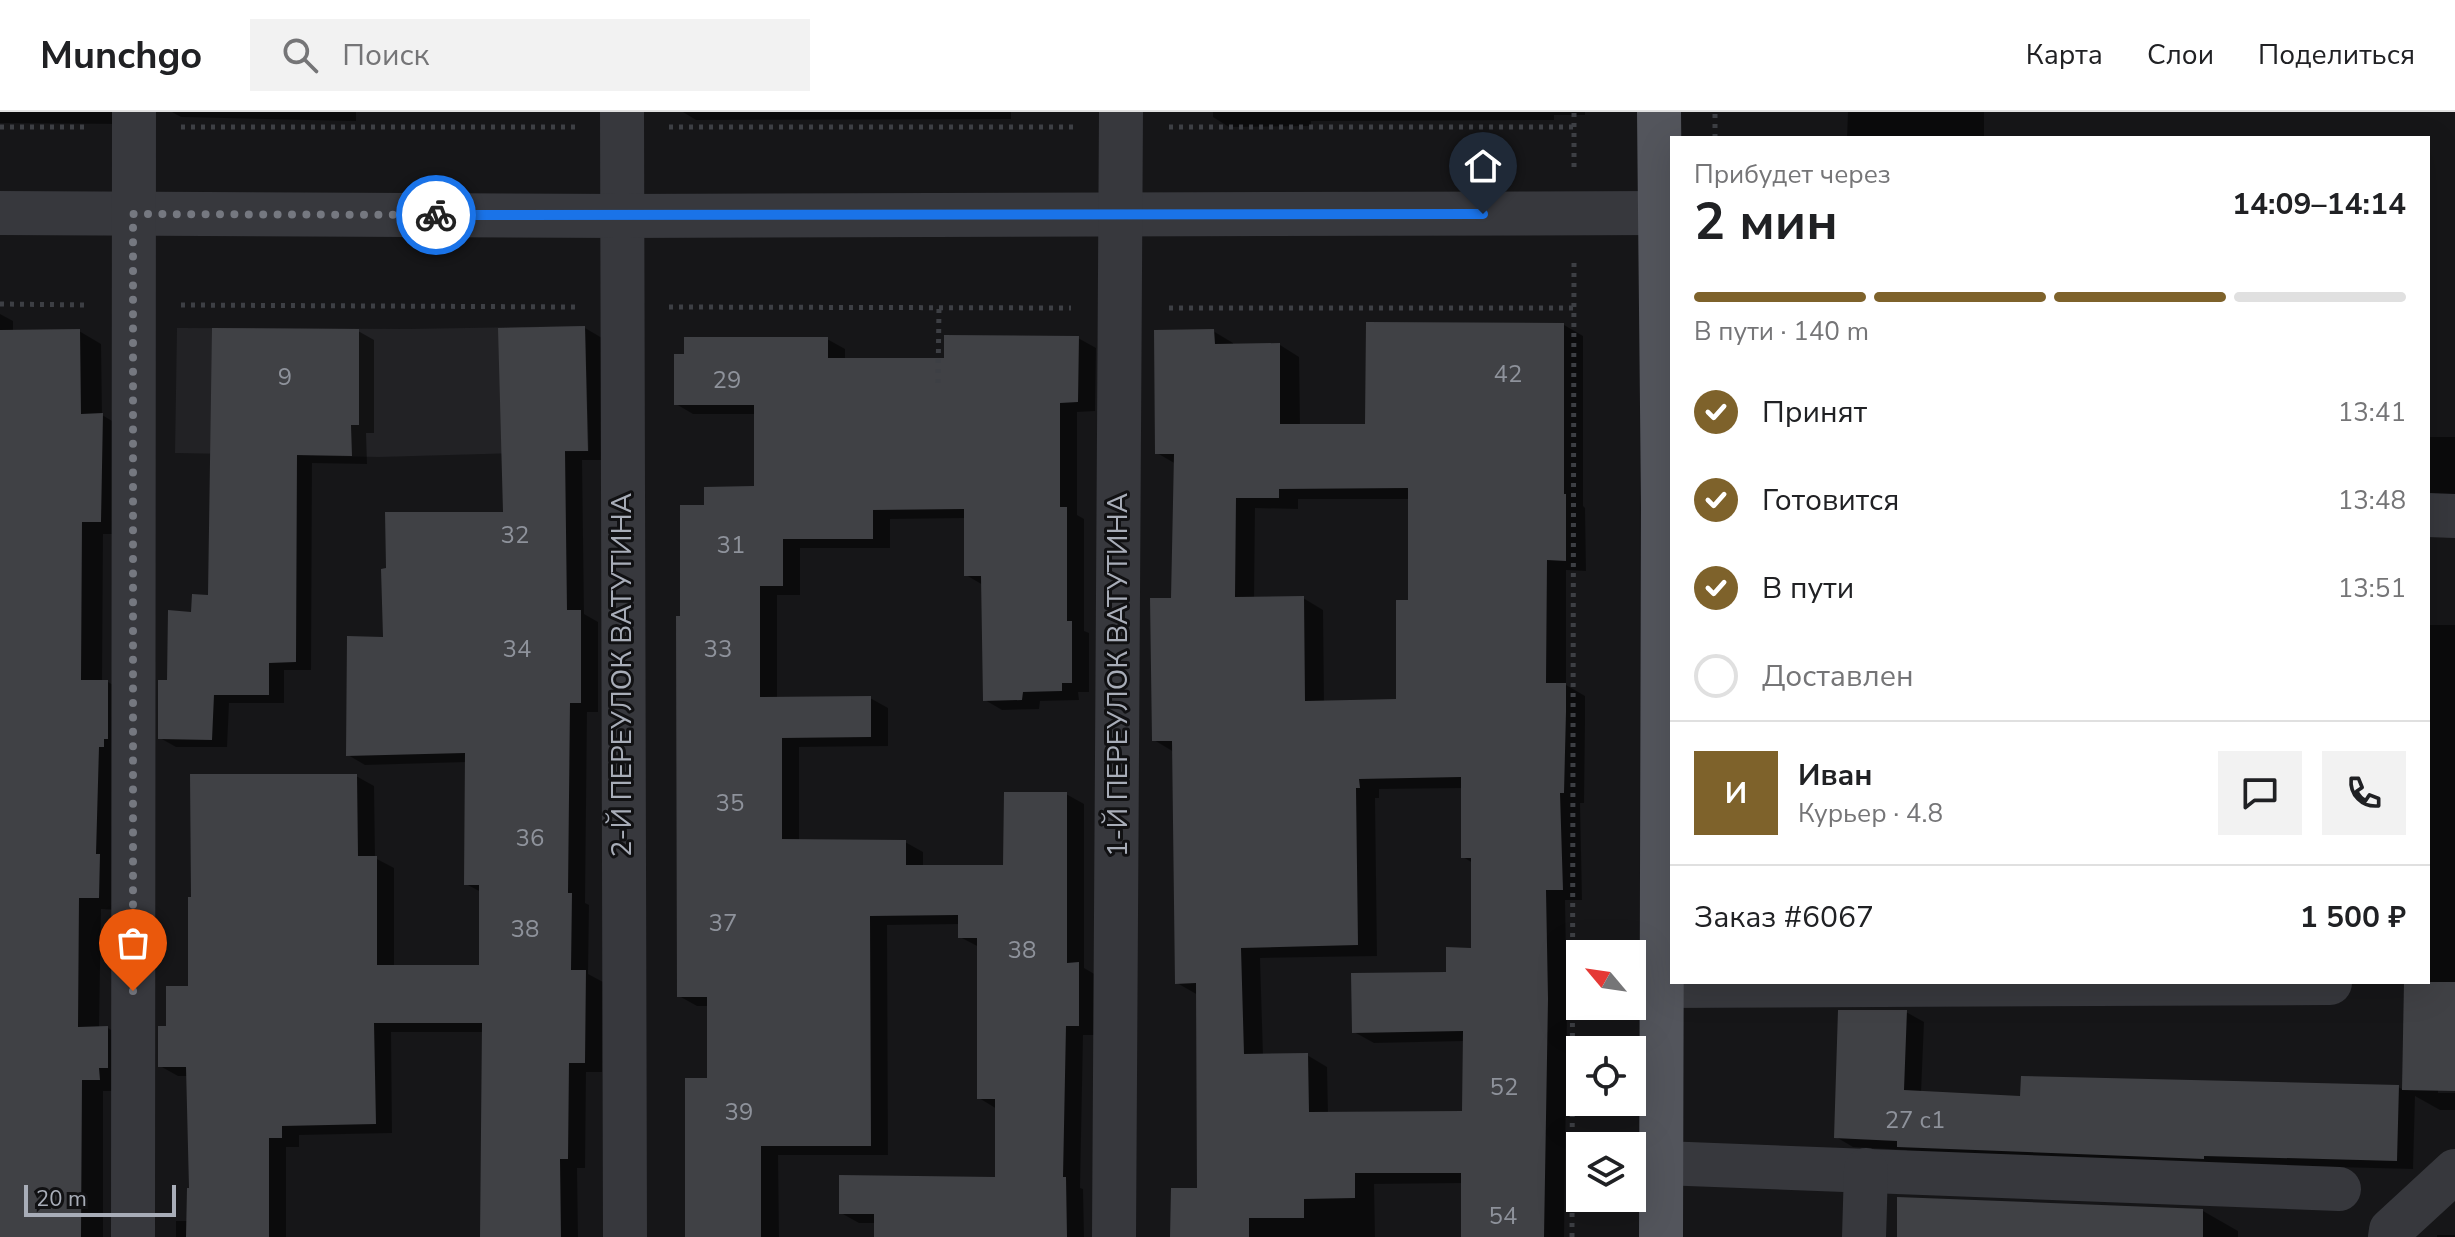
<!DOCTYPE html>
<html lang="ru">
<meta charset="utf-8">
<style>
:root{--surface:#fff;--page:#f2f2f2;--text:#202124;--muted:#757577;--line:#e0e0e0;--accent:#7e622b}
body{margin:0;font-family:"Nunito Sans",sans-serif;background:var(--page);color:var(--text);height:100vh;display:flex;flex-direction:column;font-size:30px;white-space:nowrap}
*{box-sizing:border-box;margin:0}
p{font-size:26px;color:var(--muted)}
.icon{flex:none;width:44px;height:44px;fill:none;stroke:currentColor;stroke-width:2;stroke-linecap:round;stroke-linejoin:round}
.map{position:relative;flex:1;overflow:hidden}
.panel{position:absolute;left:1670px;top:24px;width:760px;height:848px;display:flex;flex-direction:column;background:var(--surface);border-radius:0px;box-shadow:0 8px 32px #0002}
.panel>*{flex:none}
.needle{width:52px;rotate:299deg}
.tools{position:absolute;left:1566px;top:828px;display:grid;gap:16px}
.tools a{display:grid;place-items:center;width:80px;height:80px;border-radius:0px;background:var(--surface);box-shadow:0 8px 32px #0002;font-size:40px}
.scale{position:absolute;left:24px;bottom:20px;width:152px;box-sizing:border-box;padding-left:8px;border:4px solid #a8adb8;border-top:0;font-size:22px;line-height:28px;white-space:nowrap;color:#a8adb8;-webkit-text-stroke:6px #111113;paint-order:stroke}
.pin{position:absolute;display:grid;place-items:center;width:68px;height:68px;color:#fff;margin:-82px -34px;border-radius:50% 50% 50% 0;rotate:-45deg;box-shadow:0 0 8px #0007}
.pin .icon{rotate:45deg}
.courier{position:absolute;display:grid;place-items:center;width:80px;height:80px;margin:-40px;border:6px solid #1a73e8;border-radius:50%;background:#fff;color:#222;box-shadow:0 2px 10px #0007}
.head em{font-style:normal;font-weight:700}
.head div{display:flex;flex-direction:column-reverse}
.head{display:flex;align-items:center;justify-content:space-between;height:136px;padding:0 24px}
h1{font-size:52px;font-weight:700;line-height:60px}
.bar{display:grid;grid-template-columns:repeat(4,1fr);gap:12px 8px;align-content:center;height:96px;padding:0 24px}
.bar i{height:10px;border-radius:6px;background:var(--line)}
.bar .active{background:var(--accent)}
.bar p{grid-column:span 4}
.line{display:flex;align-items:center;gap:20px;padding:0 24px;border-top:2px solid var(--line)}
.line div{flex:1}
.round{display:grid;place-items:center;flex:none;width:84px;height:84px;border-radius:0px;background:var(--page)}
ol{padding:0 24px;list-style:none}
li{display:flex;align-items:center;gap:24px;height:88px}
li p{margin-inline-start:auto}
li .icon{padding:8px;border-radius:50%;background:var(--accent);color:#fff;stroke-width:4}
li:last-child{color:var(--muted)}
li i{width:44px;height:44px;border:4px solid var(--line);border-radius:50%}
header{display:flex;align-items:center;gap:48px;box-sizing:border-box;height:112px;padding:0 40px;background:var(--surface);border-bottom:2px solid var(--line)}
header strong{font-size:38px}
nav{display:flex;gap:44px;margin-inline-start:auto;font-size:28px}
.search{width:560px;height:72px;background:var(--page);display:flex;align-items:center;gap:20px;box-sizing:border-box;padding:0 28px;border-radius:0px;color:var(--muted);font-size:30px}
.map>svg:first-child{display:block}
</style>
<header>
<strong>Munchgo</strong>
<div class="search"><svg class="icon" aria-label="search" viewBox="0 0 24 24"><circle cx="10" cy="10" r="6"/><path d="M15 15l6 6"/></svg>Поиск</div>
<nav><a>Карта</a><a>Слои</a><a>Поделиться</a></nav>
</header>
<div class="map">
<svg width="2455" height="1125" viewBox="0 0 2455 1125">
<rect width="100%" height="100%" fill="#161618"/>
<polygon fill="#222225" points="585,214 589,339 379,345 175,341 177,216 409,217"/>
<g fill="#0007" fill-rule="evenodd">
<polygon points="0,0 136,0 122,12 0,11"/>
<polygon points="172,0 356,0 356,9 181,5"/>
<polygon points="683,0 1011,0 1011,7 696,8"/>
<polygon points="1213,0 1585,0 1585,3 1554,3 1554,8 1311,9 1311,14 1229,15 1213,5"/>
<polygon points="1848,0 1984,0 1984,26 1847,26"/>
<polygon points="0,202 13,209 13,220 79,219 101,232 102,303 124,316 122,422 103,422 102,570 108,570 130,583 120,798 101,797 99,916 108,916 129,929 121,979 103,979 103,1125 0,1125"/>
<path d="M1564,213L1583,224V394L1585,396L1586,459L1566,458V573L1585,584V612L1584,691H1580L1582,788H1565L1567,900L1564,1125H1463V1071L1374,1072L1375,1125H1172L1199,1078L1198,883L1177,871L1174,640L1154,628L1173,488L1176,352L1157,341L1213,219L1233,231V234L1280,233L1299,245L1300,314H1367ZM1298,387H1410V490L1398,589L1324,591L1323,498L1303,486L1254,487L1255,396L1298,397ZM1463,676V745L1473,751V838L1448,862L1354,920L1374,931L1464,929V1001L1328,1002L1327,955L1307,943L1263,944L1260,846L1377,844L1375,686H1379V677Z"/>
<polygon points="585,216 602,226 605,348 582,348 584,502 598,510 598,600 587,600 585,791 589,793 588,862 603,870 602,960 586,960 585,1056 577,1056 578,1125 482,1125 484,920 391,920 392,1021 299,1023 299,1035 286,1035 286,1125 176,1125 176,1109 188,1109 191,1078 188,964 178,964 160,954 168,916 190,876 356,664 374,674 375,746 394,756 394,855 481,855 481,780 466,772 467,650 365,653 348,643 386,527 505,402"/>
<polygon points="358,219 374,228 374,321 366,321 367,352 312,351 311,558 284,558 284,591 229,591 227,635 176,635 160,626 169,570 193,502 210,485"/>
<polygon points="1078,226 1096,236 1095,299 1077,300 1077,403 1084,407 1084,519 1089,521 1089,580 1078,580 1079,588 1040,589 1039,597 1002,598 985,588 983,473 966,463 966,406 890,407 890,436 800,436 800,483 777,483 777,587 870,586 888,596 888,634 799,635 799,729 905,730 923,740 923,755 1005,755 1066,682 1084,692 1084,856 1096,863 1096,923 1083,923 1080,1076 1083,1077 1084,1125 876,1125 876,1111 859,1111 841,1101 997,1067 997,997 979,986 979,835 960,825 960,812 887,813 888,1043 778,1043 779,1125 688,1125 709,968 709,894 697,894 679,884 682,506 706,395 756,376 756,302 693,302 676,292 827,227 845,237 845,248 946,248"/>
<rect x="2428" y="325" width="27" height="72"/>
<polygon points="2428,513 2455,513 2455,977 2438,976 2438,981 2455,981 2455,998 2440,998 2415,984 2413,1057 1917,1044 1906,1038 1853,1035 1836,1025 1906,900 1924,910 1921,981 2022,986 2398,975 2404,978 2406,870 2428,870"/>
<polygon points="2203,1099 2238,1119 2238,1125 1899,1125"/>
<rect x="2437" y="1123" width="18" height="2"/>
</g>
<g fill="#404145" fill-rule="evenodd">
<path d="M1366,210L1564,211V382H1566V449L1547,448L1546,571H1566V600L1564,681H1560L1563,778H1546L1548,887L1544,1125H1461V1061H1355V1086L1304,1087V1106H1249V1125H1170L1171,1076H1197L1196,871L1175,872L1172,629H1152L1150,486H1171L1174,342H1155L1154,218L1214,217L1215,232L1280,231V312H1365ZM1408,376V488H1396V587L1305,589L1304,484L1235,485L1236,386H1279V377ZM1461,665V746H1471V836L1446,835V860L1351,861L1352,921L1463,919L1462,999L1309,1000L1308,941L1244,942L1241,836L1358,833L1356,676H1360L1359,667Z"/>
<polygon points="585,214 588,339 565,339 567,498 581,498 581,591 570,591 568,781 572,781 571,858 586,858 585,951 569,951 568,1047 560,1047 561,1125 480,1125 482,911 374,911 376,1012 282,1014 282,1026 269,1026 269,1125 186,1125 187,1076 189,1076 186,955 158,955 158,914 166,914 166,874 188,874 188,785 191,785 190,662 357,662 358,744 377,744 377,853 479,853 479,773 464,773 465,641 346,644 347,524 383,525 381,457 386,456 385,400 503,400 498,216"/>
<polygon points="212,216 359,217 359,313 351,313 352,344 297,343 296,550 269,551 269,583 214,583 212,628 158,627 158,568 167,568 168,498 191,500 192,482 208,483"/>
<polygon points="80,217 81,302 103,301 101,410 82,410 81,568 108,568 108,627 104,627 104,635 99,635 96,742 100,742 99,786 79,786 78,915 108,914 108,956 99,956 100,968 82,968 81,1125 0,1125 0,218"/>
<polygon points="944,223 1079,224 1078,290 1060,291 1060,395 1067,395 1067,509 1072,509 1072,571 1062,571 1062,579 1023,580 1022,588 983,589 981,464 964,464 964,397 873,398 873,427 783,427 783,474 760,474 760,585 871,584 871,625 782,626 782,727 906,728 906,753 1003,753 1004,680 1067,680 1067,851 1079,850 1079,914 1066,914 1063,1065 1066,1065 1067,1125 874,1125 874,1102 839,1102 839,1063 995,1065 995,987 977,987 977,826 958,826 958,803 870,804 871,1034 761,1034 761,1125 685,1125 685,966 707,966 707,885 677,885 676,504 680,504 680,393 704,393 704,375 754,374 754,293 674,293 674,242 684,242 684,225 828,225 828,246 944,246"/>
<polygon points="2404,870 2455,870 2455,979 2402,978"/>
<polygon points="1838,898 1907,898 1904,978 2020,984 2021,964 2399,973 2397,1049 2204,1044 2204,1047 1897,1035 1897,1029 1834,1026"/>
<polygon points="1897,1085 2203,1097 2203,1125 1897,1125"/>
</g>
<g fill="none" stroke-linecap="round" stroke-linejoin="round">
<g stroke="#3d3f44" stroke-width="5" stroke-dasharray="4 6" stroke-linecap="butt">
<polyline points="0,15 87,15"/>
<polyline points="181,15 575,15"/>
<polyline points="669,15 1075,15"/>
<polyline points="1169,15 1574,15"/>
<polyline points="1715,26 1715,0"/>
<polyline points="1574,55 1574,0"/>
<polyline points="0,192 87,193"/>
<polyline points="181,193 575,195"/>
<polyline points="669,195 1071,196"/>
<polyline points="1169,196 1574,196"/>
<polyline points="938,271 939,196"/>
<polyline points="1572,1125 1574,149"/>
</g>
<g stroke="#37383d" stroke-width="44">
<polyline points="622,0 625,1125"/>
<polyline points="0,101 621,104 1659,101"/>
<polyline points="2428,403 2455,404"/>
<polyline points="1662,874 2330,871"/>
<polyline points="1662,1051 2339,1077"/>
<polyline points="133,1125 134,0"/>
<polyline points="1114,1125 1121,0"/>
<polyline points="1864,1125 1866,1058"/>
<polyline points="2390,1125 2391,1118 2455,1059"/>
</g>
<polyline stroke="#53555c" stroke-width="44" points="1659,0 1663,394 1661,1125"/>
</g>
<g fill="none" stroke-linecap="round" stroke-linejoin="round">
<polyline stroke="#757880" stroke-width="8" stroke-dasharray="0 14.4" points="133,879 133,102 436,103"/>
<polyline stroke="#1a73e8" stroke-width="10" points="436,103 1483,102"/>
</g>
<g text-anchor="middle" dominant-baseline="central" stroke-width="6" stroke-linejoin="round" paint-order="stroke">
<g font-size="24" fill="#8e929b">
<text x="1508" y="262">42</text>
<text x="285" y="265">9</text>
<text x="727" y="268">29</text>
<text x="515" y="423">32</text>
<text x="731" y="433">31</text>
<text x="517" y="537">34</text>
<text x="718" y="537">33</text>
<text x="730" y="691">35</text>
<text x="530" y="726">36</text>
<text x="723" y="811">37</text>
<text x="525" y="817">38</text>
<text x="1022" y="838">38</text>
<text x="1504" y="975">52</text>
<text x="739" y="1000">39</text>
<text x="1915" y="1008">27 с1</text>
<text x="1503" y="1104">54</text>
</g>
<g font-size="28" fill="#a8adb8" stroke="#111113">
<text transform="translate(622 563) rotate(-90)">2-Й ПЕРЕУЛОК ВАТУТИНА</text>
<text transform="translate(1118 563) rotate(-90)">1-Й ПЕРЕУЛОК ВАТУТИНА</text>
</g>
</g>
</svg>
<div class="tools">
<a><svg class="needle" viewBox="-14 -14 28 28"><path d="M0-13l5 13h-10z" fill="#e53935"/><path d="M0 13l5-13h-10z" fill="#757577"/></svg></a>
<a><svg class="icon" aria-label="locate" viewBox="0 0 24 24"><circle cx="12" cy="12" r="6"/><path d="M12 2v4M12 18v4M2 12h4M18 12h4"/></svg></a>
<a><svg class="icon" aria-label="layers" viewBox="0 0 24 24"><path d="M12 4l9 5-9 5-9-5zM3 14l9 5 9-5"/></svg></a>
</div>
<div class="scale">20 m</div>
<div class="pin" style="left:133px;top:879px;background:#ea580c"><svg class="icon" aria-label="bag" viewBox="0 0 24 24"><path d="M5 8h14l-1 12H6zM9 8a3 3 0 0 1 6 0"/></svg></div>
<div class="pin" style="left:1483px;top:102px;background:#1f2937"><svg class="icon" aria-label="home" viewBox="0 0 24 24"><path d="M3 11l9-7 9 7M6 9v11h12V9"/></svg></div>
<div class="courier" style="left:436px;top:103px"><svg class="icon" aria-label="bike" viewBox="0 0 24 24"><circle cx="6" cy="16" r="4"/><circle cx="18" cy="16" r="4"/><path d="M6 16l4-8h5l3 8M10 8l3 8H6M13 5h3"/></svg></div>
<section class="panel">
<div class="head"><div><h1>2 мин</h1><p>Прибудет через</p></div><em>14:09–14:14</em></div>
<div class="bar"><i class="active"></i><i class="active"></i><i class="active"></i><i></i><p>В пути · 140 m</p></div>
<ol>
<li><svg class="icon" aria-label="check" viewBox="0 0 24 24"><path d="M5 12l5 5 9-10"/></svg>Принят<p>13:41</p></li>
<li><svg class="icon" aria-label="check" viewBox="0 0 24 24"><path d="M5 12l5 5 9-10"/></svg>Готовится<p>13:48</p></li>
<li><svg class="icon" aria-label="check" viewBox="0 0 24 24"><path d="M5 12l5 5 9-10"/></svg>В пути<p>13:51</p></li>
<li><i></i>Доставлен</li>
</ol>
<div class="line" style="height:144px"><b class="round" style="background:var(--accent);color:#fff">И</b><div><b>Иван</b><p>Курьер · 4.8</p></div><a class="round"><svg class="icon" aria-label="chat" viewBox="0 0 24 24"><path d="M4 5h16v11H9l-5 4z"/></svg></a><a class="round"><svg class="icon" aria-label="phone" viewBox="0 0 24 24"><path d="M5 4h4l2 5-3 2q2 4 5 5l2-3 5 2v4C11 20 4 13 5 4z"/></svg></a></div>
<div class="line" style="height:104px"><div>Заказ #6067</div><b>1 500 ₽</b></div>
</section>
</div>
